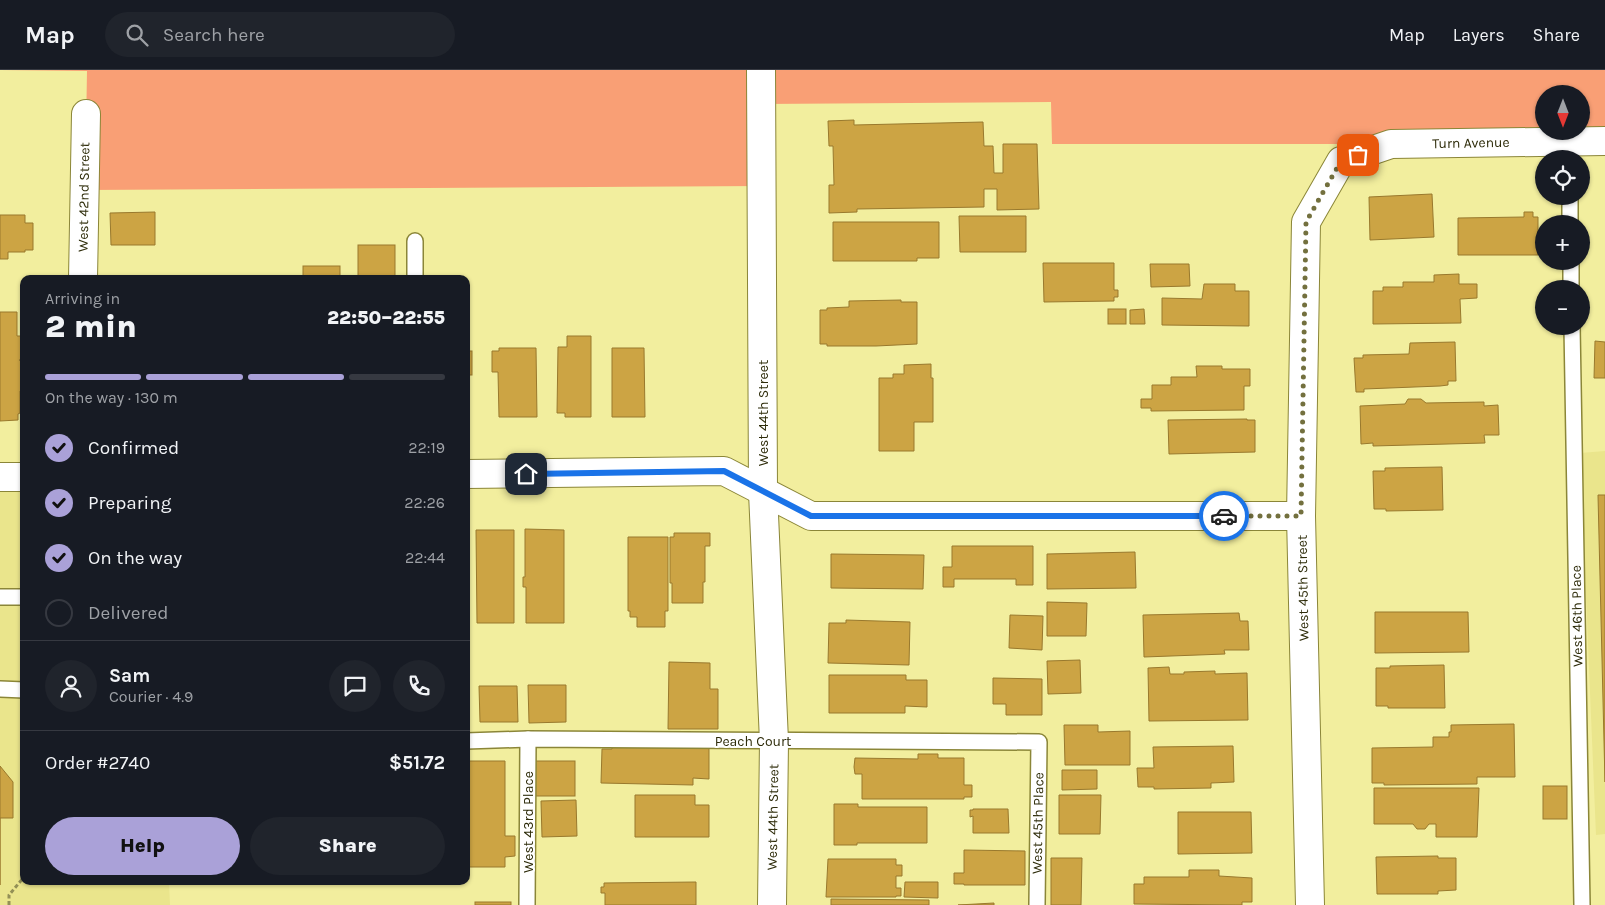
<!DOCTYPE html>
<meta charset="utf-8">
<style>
:root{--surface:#171b24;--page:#20242c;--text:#f1f3f6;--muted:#9ea1a6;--line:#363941;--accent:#aaa1d8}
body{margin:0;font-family:Karla,sans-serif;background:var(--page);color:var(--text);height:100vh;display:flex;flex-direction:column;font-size:19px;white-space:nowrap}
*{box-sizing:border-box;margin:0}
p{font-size:16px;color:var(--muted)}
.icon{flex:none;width:28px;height:28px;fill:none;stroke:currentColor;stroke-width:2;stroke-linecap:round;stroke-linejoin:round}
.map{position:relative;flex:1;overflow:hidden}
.side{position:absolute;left:20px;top:205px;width:450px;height:610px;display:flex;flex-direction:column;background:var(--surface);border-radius:10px;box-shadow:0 1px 4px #0004}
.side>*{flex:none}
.needle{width:32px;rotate:180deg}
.tools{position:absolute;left:1535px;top:15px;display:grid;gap:10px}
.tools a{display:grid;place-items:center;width:55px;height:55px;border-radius:50%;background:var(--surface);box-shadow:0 1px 4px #0004;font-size:25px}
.pin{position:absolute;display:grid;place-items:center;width:42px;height:42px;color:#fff;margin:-21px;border-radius:10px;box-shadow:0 2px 8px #0006}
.courier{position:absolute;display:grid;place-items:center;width:50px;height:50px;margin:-25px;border:4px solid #1a73e8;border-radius:50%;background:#fff;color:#222;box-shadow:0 1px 6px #0007}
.head em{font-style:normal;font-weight:800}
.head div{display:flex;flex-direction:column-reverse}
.head{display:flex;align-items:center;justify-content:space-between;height:85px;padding:0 25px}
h1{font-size:32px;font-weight:800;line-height:38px}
.bar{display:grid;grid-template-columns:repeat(4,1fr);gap:8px 5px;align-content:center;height:60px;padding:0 25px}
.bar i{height:6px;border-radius:4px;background:var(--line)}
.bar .active{background:var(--accent)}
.bar p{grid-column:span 4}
.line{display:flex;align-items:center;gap:12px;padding:0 25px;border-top:1px solid var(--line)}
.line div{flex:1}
.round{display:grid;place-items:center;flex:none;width:52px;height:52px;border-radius:26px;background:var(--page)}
ol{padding:0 25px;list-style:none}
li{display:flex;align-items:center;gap:15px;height:55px}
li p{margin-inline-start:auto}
li .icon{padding:5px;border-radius:50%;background:var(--accent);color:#111;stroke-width:4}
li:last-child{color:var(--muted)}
li i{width:28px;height:28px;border:2px solid var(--line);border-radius:50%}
.primary-button{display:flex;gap:10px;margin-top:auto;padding:10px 25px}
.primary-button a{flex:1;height:58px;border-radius:30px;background:var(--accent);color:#111;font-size:20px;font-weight:800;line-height:58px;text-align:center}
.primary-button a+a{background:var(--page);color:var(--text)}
header{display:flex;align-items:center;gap:30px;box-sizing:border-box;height:70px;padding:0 25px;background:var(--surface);border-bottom:1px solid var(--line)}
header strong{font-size:24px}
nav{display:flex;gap:28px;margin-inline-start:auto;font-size:18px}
.search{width:350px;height:45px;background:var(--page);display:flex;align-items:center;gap:12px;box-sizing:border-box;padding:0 18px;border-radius:28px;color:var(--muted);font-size:19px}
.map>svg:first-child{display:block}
</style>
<header>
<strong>Map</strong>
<div class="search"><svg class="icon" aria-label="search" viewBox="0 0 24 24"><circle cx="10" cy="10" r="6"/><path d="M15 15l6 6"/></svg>Search here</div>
<nav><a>Map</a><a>Layers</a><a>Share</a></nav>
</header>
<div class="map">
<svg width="1605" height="835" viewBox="0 0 1605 835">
<rect width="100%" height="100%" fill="#f2ee9e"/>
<g fill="#eae58c">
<polygon points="1605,381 1605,764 1596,765 1580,383"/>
<polygon points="0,407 24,407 24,811 169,811 170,835 0,835"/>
</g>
<path fill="#f99f75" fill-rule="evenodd" d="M0,0H1605V71L1391,74H1052L1051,32L762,34V116L85,120L87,1ZM1544,24H1581V61H1544Z"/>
<g fill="#cca444" stroke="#99792d">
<polygon points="854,50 854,55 983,52 984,76 993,76 994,103 1003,103 1003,74 1037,74 1039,139 997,140 997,119 984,119 984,137 857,139 857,142 829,143 829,115 834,115 833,76 829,76 828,51"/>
<polygon points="1432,124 1434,167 1370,170 1369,127"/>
<polygon points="155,142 155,175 111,175 110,143"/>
<polygon points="1524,142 1533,142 1533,147 1538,147 1538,185 1458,185 1458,148 1524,147"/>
<polygon points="0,145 25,145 25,153 33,153 33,180 25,180 25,182 8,182 8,189 0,189"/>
<polygon points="959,146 1026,146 1026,182 960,182"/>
<polygon points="833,152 939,152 939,188 917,188 917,191 833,191"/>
<rect x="358" y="175" width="37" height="34"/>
<polygon points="1043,193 1114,193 1114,220 1118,220 1118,227 1114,227 1114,231 1044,232"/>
<polygon points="1150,194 1189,194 1190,216 1151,217"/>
<rect x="303" y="196" width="37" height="13"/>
<polygon points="1459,204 1459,214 1477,214 1477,228 1460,229 1461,253 1373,254 1373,221 1383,221 1383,217 1403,217 1403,212 1434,212 1434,205"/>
<polygon points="1204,214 1235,214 1235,221 1249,221 1249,256 1162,255 1162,228 1202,229"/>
<polygon points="901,230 901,232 917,232 917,274 876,276 827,276 827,274 820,274 820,240 827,240 827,238 849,237 849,231"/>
<rect x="1108" y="239" width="18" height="15"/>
<polygon points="1144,239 1145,254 1130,254 1130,240"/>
<polygon points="0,242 17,242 17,266 24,266 24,290 19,290 24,292 24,321 20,321 20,343 18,344 18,350 0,351"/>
<polygon points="567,266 591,266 591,347 565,347 565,343 557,343 558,277 567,277"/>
<polygon points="1595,271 1605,272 1605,308 1594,308"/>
<polygon points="1455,272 1456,311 1448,311 1448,315 1440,316 1364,319 1364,322 1356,322 1354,288 1363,288 1363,285 1409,284 1410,273"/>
<polygon points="499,278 536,278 537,347 499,347 498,302 492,302 492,281 499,281"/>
<polygon points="612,278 644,278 645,347 612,347"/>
<rect x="466" y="281" width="6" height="24"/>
<polygon points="931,294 931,308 933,308 933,352 914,352 914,381 879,381 879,308 893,308 893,304 904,304 904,295"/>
<polygon points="1196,296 1222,296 1222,299 1250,299 1250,316 1244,316 1244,340 1151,341 1151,338 1141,338 1141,329 1152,329 1152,315 1171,315 1171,307 1197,307"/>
<polygon points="1408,329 1421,329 1426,333 1484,332 1484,336 1498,335 1499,365 1484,365 1485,373 1373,376 1373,373 1361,374 1360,336 1405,334"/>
<polygon points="1247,349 1247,350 1255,350 1255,382 1169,384 1168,350"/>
<polygon points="1442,397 1443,440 1386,441 1386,439 1374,439 1373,401 1385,401 1385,398"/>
<polygon points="1598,425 1605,425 1605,712"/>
<polygon points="525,459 564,460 564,553 526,553 526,517 523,517 523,507 525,507"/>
<polygon points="476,460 514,460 514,553 477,553"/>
<polygon points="674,463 710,463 710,476 705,476 705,512 703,512 703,533 672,533 672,513 670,513 670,467 674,467"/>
<polygon points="628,467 668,467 668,541 665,541 665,557 637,557 637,547 630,547 630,541 628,541"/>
<polygon points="952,476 1033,476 1033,515 1016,515 1016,509 954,509 954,517 943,517 943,497 952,497"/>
<polygon points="1135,482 1136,518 1047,519 1047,484"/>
<polygon points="831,484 924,485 923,519 831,518"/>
<polygon points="1047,532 1087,533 1086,566 1047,566"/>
<polygon points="1375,542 1468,542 1469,582 1375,583"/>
<polygon points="1239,543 1240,551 1248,551 1249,580 1224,580 1225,584 1144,587 1143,545"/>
<polygon points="1010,545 1043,546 1042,580 1009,578"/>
<polygon points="846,550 910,552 909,595 828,593 829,553 846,553"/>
<polygon points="1080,590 1081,623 1048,624 1047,591"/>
<polygon points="669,592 710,593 710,619 718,619 718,659 668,659"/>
<polygon points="1444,595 1445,638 1388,638 1388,636 1376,636 1376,598 1390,598 1390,596"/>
<polygon points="1169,597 1170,604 1184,604 1184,602 1215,601 1215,604 1247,603 1248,650 1149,651 1148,598"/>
<polygon points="829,605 906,605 906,610 927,610 927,637 905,636 905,643 829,643"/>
<polygon points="993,608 1042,609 1042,645 1006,645 1006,634 993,634"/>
<polygon points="528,615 566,615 566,652 529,653"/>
<polygon points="479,616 517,616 518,652 480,652"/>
<polygon points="1514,654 1515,707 1477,707 1477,714 1384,715 1384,713 1372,713 1372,678 1433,677 1433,667 1449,667 1449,662 1451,662 1451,655"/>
<polygon points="1064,655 1098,655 1098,662 1130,661 1130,695 1065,695"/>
<polygon points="612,676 709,677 709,709 693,708 693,715 601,713 602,679 612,679"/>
<polygon points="1233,676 1234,712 1211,713 1211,718 1154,719 1154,717 1138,717 1137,698 1154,698 1153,677"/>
<polygon points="918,684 938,684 938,688 964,688 964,715 972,715 972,727 964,727 964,729 862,729 862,704 855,704 854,697 855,688 918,689"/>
<polygon points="468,691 505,691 505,766 515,766 515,786 505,787 505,797 468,797"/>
<rect x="534" y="691" width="41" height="35"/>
<polygon points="0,696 13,712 13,748 0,748 0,815"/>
<polygon points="1062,700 1097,700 1097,719 1062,720"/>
<rect x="1543" y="716" width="24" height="33"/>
<polygon points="1374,718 1479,718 1477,767 1436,767 1436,754 1429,754 1425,759 1417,759 1413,754 1374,754"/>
<polygon points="635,725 695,725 695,735 709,735 709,767 635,767"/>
<polygon points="1059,725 1101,725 1100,764 1059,764"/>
<polygon points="576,730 577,766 542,767 541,731"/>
<polygon points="834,734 858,734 858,737 927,737 927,773 857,773 857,775 834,775"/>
<polygon points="973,739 1008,739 1009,763 973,763 973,746 970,747 970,740 973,740"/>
<polygon points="1178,742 1251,742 1252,783 1178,784"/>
<polygon points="964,780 1025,781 1025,815 964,815 964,814 954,814 954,803 964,803"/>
<polygon points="1438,786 1438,788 1456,788 1456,820 1438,821 1438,824 1377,824 1376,787"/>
<polygon points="1051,788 1082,788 1081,835 1051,835"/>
<polygon points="828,789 896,789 896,795 902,795 902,806 896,806 896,818 901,818 901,826 896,826 896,827 826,827"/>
<polygon points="1189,800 1219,800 1219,806 1252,808 1252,832 1242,832 1242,835 1134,834 1134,814 1144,814 1144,807 1189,807"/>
<polygon points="696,812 696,835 605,835 605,823 601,823 601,817 604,817 604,813"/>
<polygon points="905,812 938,812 938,828 904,827"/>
<polygon points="831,829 929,830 929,835 831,835"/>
<rect x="475" y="832" width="36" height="3"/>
<polygon points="994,833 994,835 958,835"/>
</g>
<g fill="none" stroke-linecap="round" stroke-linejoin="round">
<g stroke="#8b8638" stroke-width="18">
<g id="lane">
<polyline points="1570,126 1570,154"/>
<polyline points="415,171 415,209"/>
<polyline points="1571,191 1571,219"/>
<polyline points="1572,256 1582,835"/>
<polyline points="0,527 24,527"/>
<polyline points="0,619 24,620"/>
<polyline points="466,671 528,669 1039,672 1037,835"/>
<polyline points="527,835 528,669"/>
</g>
</g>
<g stroke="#8b8638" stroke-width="30">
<g id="street">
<polyline points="83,209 86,44"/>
<polyline points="466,404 724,401 811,446 1301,446"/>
<polyline points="0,407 24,407"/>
<polyline points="1310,835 1301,446 1306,152 1341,91 1391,74 1605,71"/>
</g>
</g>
<g stroke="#8b8638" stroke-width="30">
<polyline id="secondary" points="761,0 763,422 774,671 772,835"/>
</g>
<polyline stroke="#939056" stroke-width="3" stroke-dasharray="4 2.5" stroke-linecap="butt" points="9,835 9,825 24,807"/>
<use href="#lane" stroke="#fff" stroke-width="15"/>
<use href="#street" stroke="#fff" stroke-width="28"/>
<use href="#secondary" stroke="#fff" stroke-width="28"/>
</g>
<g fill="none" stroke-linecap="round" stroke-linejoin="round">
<polyline stroke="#73703e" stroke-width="5" stroke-dasharray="0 9" points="1224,446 1301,446 1306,152 1341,91 1358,85"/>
<polyline stroke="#1a73e8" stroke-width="6" points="526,404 724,401 811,446 1224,446"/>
</g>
<g text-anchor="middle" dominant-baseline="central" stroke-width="4" stroke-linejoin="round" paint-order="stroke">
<g font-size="14" fill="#2e2c0a" stroke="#fff">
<text transform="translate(1471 73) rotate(-1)">Turn Avenue</text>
<text transform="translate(84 127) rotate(-89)">West 42nd Street</text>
<text transform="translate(763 343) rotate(-90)">West 44th Street</text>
<text transform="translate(1303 518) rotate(-91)">West 45th Street</text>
<text transform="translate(1577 546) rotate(-91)">West 46th Place</text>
<text x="753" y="671">Peach Court</text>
<text transform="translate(773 747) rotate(-89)">West 44th Street</text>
<text transform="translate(528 752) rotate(-90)">West 43rd Place</text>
<text transform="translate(1038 753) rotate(-89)">West 45th Place</text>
</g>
</g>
</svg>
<div class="tools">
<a><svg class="needle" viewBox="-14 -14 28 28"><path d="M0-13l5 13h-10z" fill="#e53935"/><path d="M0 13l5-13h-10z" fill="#9ea1a6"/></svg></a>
<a><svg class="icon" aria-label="locate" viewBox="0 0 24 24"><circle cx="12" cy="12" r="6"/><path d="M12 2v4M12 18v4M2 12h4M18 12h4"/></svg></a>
<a>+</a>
<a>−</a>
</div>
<div class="pin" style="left:1358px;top:85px;background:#ea580c"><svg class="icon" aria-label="bag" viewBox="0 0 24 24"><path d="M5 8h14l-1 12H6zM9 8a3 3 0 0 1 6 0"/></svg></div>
<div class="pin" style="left:526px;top:404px;background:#1f2937"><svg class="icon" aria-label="home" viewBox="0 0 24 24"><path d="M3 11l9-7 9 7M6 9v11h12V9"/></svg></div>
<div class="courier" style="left:1224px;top:446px"><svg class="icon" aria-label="car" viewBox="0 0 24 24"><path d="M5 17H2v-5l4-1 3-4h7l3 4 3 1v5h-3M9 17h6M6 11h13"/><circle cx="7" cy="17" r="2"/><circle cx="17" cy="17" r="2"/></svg></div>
<section class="side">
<div class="head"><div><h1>2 min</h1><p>Arriving in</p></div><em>22:50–22:55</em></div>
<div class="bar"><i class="active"></i><i class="active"></i><i class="active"></i><i></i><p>On the way · 130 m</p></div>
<ol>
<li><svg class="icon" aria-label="check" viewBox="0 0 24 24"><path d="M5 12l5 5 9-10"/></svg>Confirmed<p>22:19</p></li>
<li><svg class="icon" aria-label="check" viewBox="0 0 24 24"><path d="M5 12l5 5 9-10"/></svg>Preparing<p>22:26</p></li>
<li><svg class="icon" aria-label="check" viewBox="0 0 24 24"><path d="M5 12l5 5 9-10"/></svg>On the way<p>22:44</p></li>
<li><i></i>Delivered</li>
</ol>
<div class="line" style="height:90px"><a class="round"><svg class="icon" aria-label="person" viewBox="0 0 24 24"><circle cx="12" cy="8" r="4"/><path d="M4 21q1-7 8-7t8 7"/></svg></a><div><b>Sam</b><p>Courier · 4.9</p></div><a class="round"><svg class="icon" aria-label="chat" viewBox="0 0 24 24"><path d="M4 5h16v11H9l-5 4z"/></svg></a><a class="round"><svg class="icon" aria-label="phone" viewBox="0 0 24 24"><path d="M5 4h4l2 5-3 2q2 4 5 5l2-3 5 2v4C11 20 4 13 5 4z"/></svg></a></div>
<div class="line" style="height:65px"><div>Order #2740</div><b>$51.72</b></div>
<div class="primary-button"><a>Help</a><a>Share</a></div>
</section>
</div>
